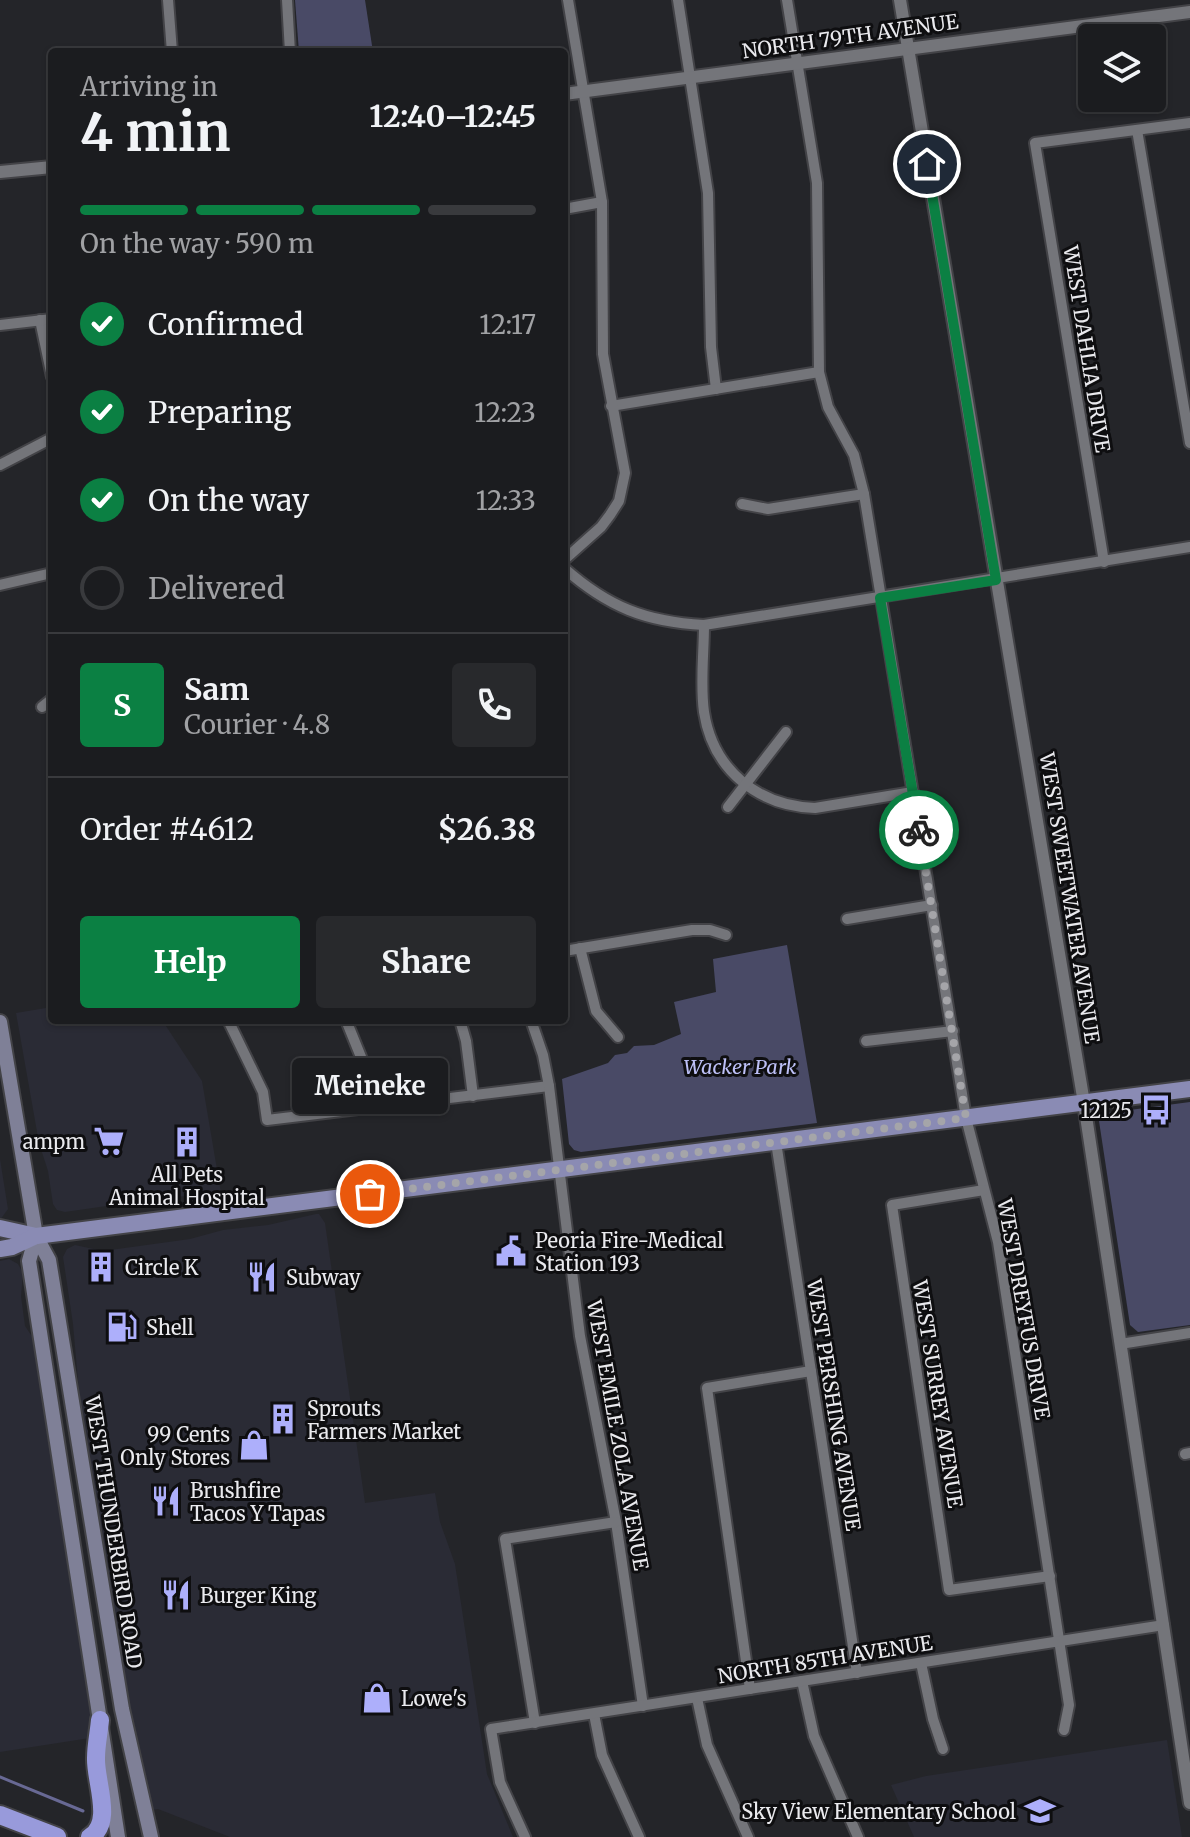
<!DOCTYPE html>
<meta charset="utf-8">
<style>
:root{--surface:#1b1c1f;--page:#28292c;--text:#f1f3f6;--muted:#a0a1a4;--line:#393a3d;--accent:#0b8043}
body{margin:0;font-family:Merriweather,serif;background:var(--page);color:var(--text);height:100vh;display:flex;flex-direction:column;font-size:30px;white-space:nowrap}
*{box-sizing:border-box;margin:0}
p{font-size:26px;color:var(--muted)}
.icon{flex:none;width:44px;height:44px;fill:none;stroke:currentColor;stroke-width:2;stroke-linecap:round;stroke-linejoin:round}
.map{position:relative;flex:1;overflow:hidden}
.sheet{position:absolute;left:48px;top:48px;width:520px;height:976px;display:flex;flex-direction:column;background:var(--surface);border-radius:8px;box-shadow:0 2px 6px #0004,0 0 0 2px var(--line)}
.sheet>*{flex:none}
.tools{position:absolute;left:1078px;top:24px;display:grid;gap:16px}
.tools a{display:grid;place-items:center;width:88px;height:88px;border-radius:8px;background:var(--surface);box-shadow:0 2px 6px #0004,0 0 0 2px var(--line);font-size:40px}
.pin{position:absolute;display:grid;place-items:center;width:68px;height:68px;color:#fff;margin:-34px;border:4px solid #fff;border-radius:50%;box-shadow:0 2px 8px #0007}
.courier{position:absolute;display:grid;place-items:center;width:80px;height:80px;margin:-40px;border:6px solid #0b8043;border-radius:50%;background:#fff;color:#222;box-shadow:0 2px 10px #0007}
.bubble{position:absolute;height:56px;border-radius:8px;background:var(--surface);box-shadow:0 2px 6px #0004,0 0 0 2px var(--line);font-size:26px;font-weight:700;line-height:56px;text-align:center}
.summary em{font-style:normal;font-weight:700}
.summary div{display:flex;flex-direction:column-reverse}
.summary{display:flex;align-items:center;justify-content:space-between;height:136px;padding:0 32px}
h1{font-size:52px;font-weight:700;line-height:60px}
.bar{display:grid;grid-template-columns:repeat(4,1fr);gap:12px 8px;align-content:center;height:96px;padding:0 32px}
.bar i{height:10px;border-radius:6px;background:var(--line)}
.bar .on{background:var(--accent)}
.bar p{grid-column:span 4}
.line{display:flex;align-items:center;gap:20px;padding:0 32px;border-top:2px solid var(--line)}
.line div{flex:1}
.round{display:grid;place-items:center;flex:none;width:84px;height:84px;border-radius:8px;background:var(--page)}
ol{padding:0 32px;list-style:none}
li{display:flex;align-items:center;gap:24px;height:88px}
li p{margin-inline-start:auto}
li .icon{padding:8px;border-radius:50%;background:var(--accent);color:#fff;stroke-width:4}
li:last-child{color:var(--muted)}
li i{width:44px;height:44px;border:4px solid var(--line);border-radius:50%}
.primary-button{display:flex;gap:16px;margin-top:auto;padding:16px 32px}
.primary-button a{flex:1;height:92px;border-radius:8px;background:var(--accent);color:#fff;font-size:32px;font-weight:700;line-height:92px;text-align:center}
.primary-button a+a{background:var(--page);color:var(--text)}
.map>svg:first-child{display:block}
</style>
<div class="map">
<svg width="1190" height="1837" viewBox="0 0 1190 1837">
<rect width="100%" height="100%" fill="#242529"/>
<g fill="#2a2b35">
<polygon points="52,1007 52,1020 162,1020 202,1081 221,1193 162,1198 65,1212 57,1210 53,1204 48,1171 39,1143 16,1013"/>
<polygon points="0,1159 8,1209 0,1220"/>
<polygon points="316,1214 319,1214 325,1223 365,1503 435,1493 440,1522 455,1564 487,1774 513,1837 230,1837 158,1809 152,1810 127,1694 108,1575 79,1392 73,1324 63,1257 67,1249 75,1245 103,1251 190,1239 223,1230 268,1225"/>
<polygon points="9,1259 18,1264 23,1273 21,1296 25,1326 33,1338 93,1723 90,1738 0,1752 0,1261"/>
<polygon points="1167,1740 1182,1837 914,1837 891,1785 926,1776"/>
</g>
<g fill="#494a66">
<polygon points="295,0 365,0 373,52 299,52"/>
<polygon points="787,945 817,1123 581,1152 574,1150 569,1144 562,1079 608,1063 615,1055 627,1053 634,1046 654,1045 681,1034 674,1002 716,992 713,959"/>
<polygon points="1190,1102 1190,1325 1138,1332 1130,1325 1099,1121 1107,1113"/>
</g>
<g fill="none" stroke-linecap="round" stroke-linejoin="round">
<polyline stroke="#686994" stroke-width="3" points="0,1777 83,1811"/>
<g stroke="#434347" stroke-width="14">
<g id="minor">
<polyline points="168,0 172,52"/>
<polyline points="287,0 290,52"/>
<polyline points="678,0 708,193 711,347 716,389"/>
<polyline points="787,0 817,183 819,372 828,407 854,455 864,494 966,1118 998,1242 1069,1705 1064,1730"/>
<polyline points="1137,130 1190,443"/>
<polyline points="564,209 602,202"/>
<polyline points="40,320 52,377"/>
<polyline points="0,325 52,319"/>
<polyline points="611,406 819,372"/>
<polyline points="0,465 52,438"/>
<polyline points="742,504 768,509 864,494"/>
<polyline points="564,560 601,527 610,515 619,501 625,473 603,354 602,202 568,0"/>
<polyline points="1104,562 1035,143 1190,123"/>
<path d="M564,568C608,607 646,622 704,625L1190,547"/>
<polyline points="0,585 52,573"/>
<path d="M704,625C704,653 700,684 704,712C713,770 758,806 815,808L913,792"/>
<polyline points="42,707 52,699"/>
<polyline points="728,807 786,732"/>
<polyline points="847,919 932,905"/>
<polyline points="580,948 596,1011 618,1037"/>
<polyline points="564,951 692,930 710,930 726,935"/>
<polyline points="228,1020 263,1092 267,1120 549,1086"/>
<polyline points="346,1020 361,1057 368,1108"/>
<polyline points="460,1020 466,1041 473,1096"/>
<polyline points="531,1020 543,1055 549,1086 580,1336 616,1522 643,1706"/>
<polyline points="866,1041 953,1031"/>
<polyline points="776,1142 857,1673"/>
<polyline points="984,1190 892,1205 949,1590 1050,1576"/>
<polyline points="1120,1344 1190,1333"/>
<polyline points="1185,1454 1190,1453"/>
<polyline points="921,1663 933,1719 943,1749"/>
<polyline points="802,1681 814,1736 858,1837"/>
<polyline points="750,1689 707,1388 811,1371"/>
<polyline points="697,1698 707,1745 748,1837"/>
<polyline points="594,1714 602,1755 639,1837"/>
<polyline points="535,1723 505,1539 616,1522"/>
<polyline points="525,1837 500,1782 491,1729 1164,1625"/>
</g>
</g>
<g stroke="#434347" stroke-width="16">
<g id="tertiary">
<polyline points="900,0 1084,1103 1190,1803"/>
<polyline points="564,94 1190,12"/>
<polyline points="0,172 52,167"/>
</g>
</g>
<g stroke="#434347" stroke-width="18">
<g id="secondary">
<polyline points="0,1022 36,1236 49,1260 122,1709 151,1837"/>
<polyline points="36,1236 29,1261 118,1837"/>
</g>
</g>
<g stroke="#434347" stroke-width="20">
<g id="primary">
<polyline points="0,1228 36,1236"/>
<polyline points="0,1249 12,1247 36,1236 1190,1089"/>
</g>
</g>
<g stroke="#434347" stroke-width="22">
<g id="motorway">
<polyline points="0,1815 57,1837"/>
<path d="M90,1837C114,1823 95,1781 96,1758C96,1745 99,1732 100,1720"/>
</g>
</g>
<use href="#minor" stroke="#74757a" stroke-width="10"/>
<use href="#tertiary" stroke="#74757a" stroke-width="12"/>
<use href="#secondary" stroke="#7f8097" stroke-width="14"/>
<use href="#primary" stroke="#8a8bb4" stroke-width="16"/>
<use href="#motorway" stroke="#989adb" stroke-width="18"/>
</g>
<g fill="none" stroke-linecap="round" stroke-linejoin="round">
<polyline stroke="#a5a5a9" stroke-width="8" stroke-dasharray="0 14.4" points="370,1194 966,1118 919,830"/>
<polyline stroke="#0b8043" stroke-width="10" points="919,830 880,598 996,580 927,164"/>
</g>
<defs>
<g id="bus-bare" transform="scale(2.4)"><path d="M-5-6H5V4H4V6H2V4H-2V6H-4V4H-5ZM-3.5-4V0h7V-4ZM-3.5 1.2v1.5H-2V1.2ZM2 1.2v1.5H3.5V1.2Z" fill="#adaffb" stroke="#0e0e10" stroke-width="2.5" paint-order="stroke"/></g>
<g id="supermarket-bare" transform="scale(2.4)"><path d="M-6-5.5h2.5l.6 2H6L4.5 2H-2.5L-4.4-4H-6ZM-1.5 3.2a1.3 1.3 0 1 0 .1 0ZM3 3.2a1.3 1.3 0 1 0 .1 0Z" fill="#adaffb" stroke="#0e0e10" stroke-width="2.5" paint-order="stroke"/></g>
<g id="building-bare" transform="scale(2.4)"><path d="M-4-6H4V6H1V3H-1V6H-4ZM-2.5-4.3h1.7v1.8h-1.7ZM.8-4.3h1.7v1.8H.8ZM-2.5-1h1.7V.8h-1.7ZM.8-1h1.7V.8H.8Z" fill="#adaffb" stroke="#0e0e10" stroke-width="2.5" paint-order="stroke"/></g>
<g id="civic-bare" transform="scale(2.4)"><path d="M-.6-6.5H3V-4.5H.6V-3L4-1V1h2V6H-6V1h2V-1L-.6-3ZM-1.2 2.5V6h2.4V2.5Z" fill="#adaffb" stroke="#0e0e10" stroke-width="2.5" paint-order="stroke"/></g>
<g id="restaurant-bare" transform="scale(2.4)"><path d="M-5-6h1v4h1v-4h1v4h1v-4h1v5L-1.5 .5V6h-2V.5L-5-1ZM5-6V6H3V1.5H1.5Q1.5-4 5-6Z" fill="#adaffb" stroke="#0e0e10" stroke-width="2.5" paint-order="stroke"/></g>
<g id="fuel-bare" transform="scale(2.4)"><path d="M-5.5-6h7V0h2V4h1.3V-2.5L3-4.5l.8-.8L6-3V5H2.5V1h-1V6h-7ZM-4.2-4.7v3.2H.2V-4.7Z" fill="#adaffb" stroke="#0e0e10" stroke-width="2.5" paint-order="stroke"/></g>
<g id="shop-bare" transform="scale(2.4)"><path d="M-5-2.5h2.3a2.7 3.5 0 0 1 5.4 0H5L5.5 6h-11ZM-1.5-2.5h3a1.5 2.3 0 0 0-3 0Z" fill="#adaffb" stroke="#0e0e10" stroke-width="2.5" paint-order="stroke"/></g>
<g id="school-bare" transform="scale(2.4)"><path d="M0-5L7-2L0 1L-7-2ZM-4 1L0 2.5L4 1V4Q0 6-4 4Z" fill="#adaffb" stroke="#0e0e10" stroke-width="2.5" paint-order="stroke"/></g>
</defs>
<g fill-rule="evenodd">
<use href="#bus-bare" x="1156" y="1110"/>
<use href="#supermarket-bare" x="109" y="1141"/>
<use href="#building-bare" x="187" y="1142"/>
<use href="#civic-bare" x="511" y="1251"/>
<use href="#building-bare" x="101" y="1267"/>
<use href="#restaurant-bare" x="262" y="1277"/>
<use href="#fuel-bare" x="122" y="1327"/>
<use href="#building-bare" x="283" y="1419"/>
<use href="#shop-bare" x="254" y="1445"/>
<use href="#restaurant-bare" x="166" y="1501"/>
<use href="#restaurant-bare" x="176" y="1595"/>
<use href="#shop-bare" x="377" y="1698"/>
<use href="#school-bare" x="1040" y="1811"/>
</g>
<g text-anchor="middle" dominant-baseline="central" stroke-width="6" stroke-linejoin="round" paint-order="stroke">
<g font-size="20" fill="#eaeaee" stroke="#0e0e10">
<text transform="translate(850 36) rotate(-8)">NORTH 79TH AVENUE</text>
<text transform="translate(1087 349) rotate(81)">WEST DAHLIA DRIVE</text>
<text transform="translate(1070 898) rotate(81)">WEST SWEETWATER AVENUE</text>
<text transform="translate(1024 1309) rotate(80)">WEST DREYFUS DRIVE</text>
<text transform="translate(938 1394) rotate(81)">WEST SURREY AVENUE</text>
<text transform="translate(834 1405) rotate(81)">WEST PERSHING AVENUE</text>
<text transform="translate(618 1435) rotate(80)">WEST EMILE ZOLA AVENUE</text>
<text transform="translate(114 1532) rotate(81)">WEST THUNDERBIRD ROAD</text>
<text transform="translate(825 1659) rotate(-9)">NORTH 85TH AVENUE</text>
</g>
<g font-size="20" font-style="italic" fill="#bdc0f7" stroke="#0e0e10">
<text x="740" y="1066">Wacker Park</text>
</g>
<g font-size="20" fill="#eaeaee" stroke="#0e0e10" text-anchor="start">
<text x="1132" y="1110" text-anchor="end">12125</text>
<text x="85" y="1141" text-anchor="end">ampm</text>
<text x="187" y="1174" text-anchor="middle">All Pets<tspan x="187" dy="23">Animal Hospital</tspan></text>
<text x="535" y="1240">Peoria Fire-Medical<tspan x="535" dy="23">Station 193</tspan></text>
<text x="125" y="1267">Circle K</text>
<text x="286" y="1277">Subway</text>
<text x="146" y="1327">Shell</text>
<text x="307" y="1408">Sprouts<tspan x="307" dy="23">Farmers Market</tspan></text>
<text x="230" y="1434" text-anchor="end">99 Cents<tspan x="230" dy="23">Only Stores</tspan></text>
<text x="190" y="1490">Brushfire<tspan x="190" dy="23">Tacos Y Tapas</tspan></text>
<text x="200" y="1595">Burger King</text>
<text x="401" y="1698">Lowe's</text>
<text x="1016" y="1811" text-anchor="end">Sky View Elementary School</text>
</g>
</g>
</svg>
<div class="tools">
<a><svg class="icon" aria-label="layers" viewBox="0 0 24 24"><path d="M12 4l9 5-9 5-9-5zM3 14l9 5 9-5"/></svg></a>
</div>
<div class="pin" style="left:370px;top:1194px;background:#ea580c"><svg class="icon" aria-label="bag" viewBox="0 0 24 24"><path d="M5 8h14l-1 12H6zM9 8a3 3 0 0 1 6 0"/></svg></div>
<div class="pin" style="left:927px;top:164px;background:#1f2937"><svg class="icon" aria-label="home" viewBox="0 0 24 24"><path d="M3 11l9-7 9 7M6 9v11h12V9"/></svg></div>
<div class="courier" style="left:919px;top:830px"><svg class="icon" aria-label="bike" viewBox="0 0 24 24"><circle cx="6" cy="16" r="4"/><circle cx="18" cy="16" r="4"/><path d="M6 16l4-8h5l3 8M10 8l3 8H6M13 5h3"/></svg></div>
<div class="bubble" style="left:292px;top:1058px;width:156px">Meineke</div>
<section class="sheet">
<div class="summary"><div><h1>4 min</h1><p>Arriving in</p></div><em>12:40–12:45</em></div>
<div class="bar"><i class="on"></i><i class="on"></i><i class="on"></i><i></i><p>On the way · 590 m</p></div>
<ol>
<li><svg class="icon" aria-label="check" viewBox="0 0 24 24"><path d="M5 12l5 5 9-10"/></svg>Confirmed<p>12:17</p></li>
<li><svg class="icon" aria-label="check" viewBox="0 0 24 24"><path d="M5 12l5 5 9-10"/></svg>Preparing<p>12:23</p></li>
<li><svg class="icon" aria-label="check" viewBox="0 0 24 24"><path d="M5 12l5 5 9-10"/></svg>On the way<p>12:33</p></li>
<li><i></i>Delivered</li>
</ol>
<div class="line" style="height:144px"><b class="round" style="background:var(--accent);color:#fff">S</b><div><b>Sam</b><p>Courier · 4.8</p></div><a class="round"><svg class="icon" aria-label="phone" viewBox="0 0 24 24"><path d="M5 4h4l2 5-3 2q2 4 5 5l2-3 5 2v4C11 20 4 13 5 4z"/></svg></a></div>
<div class="line" style="height:104px"><div>Order #4612</div><b>$26.38</b></div>
<div class="primary-button"><a>Help</a><a>Share</a></div>
</section>
</div>
